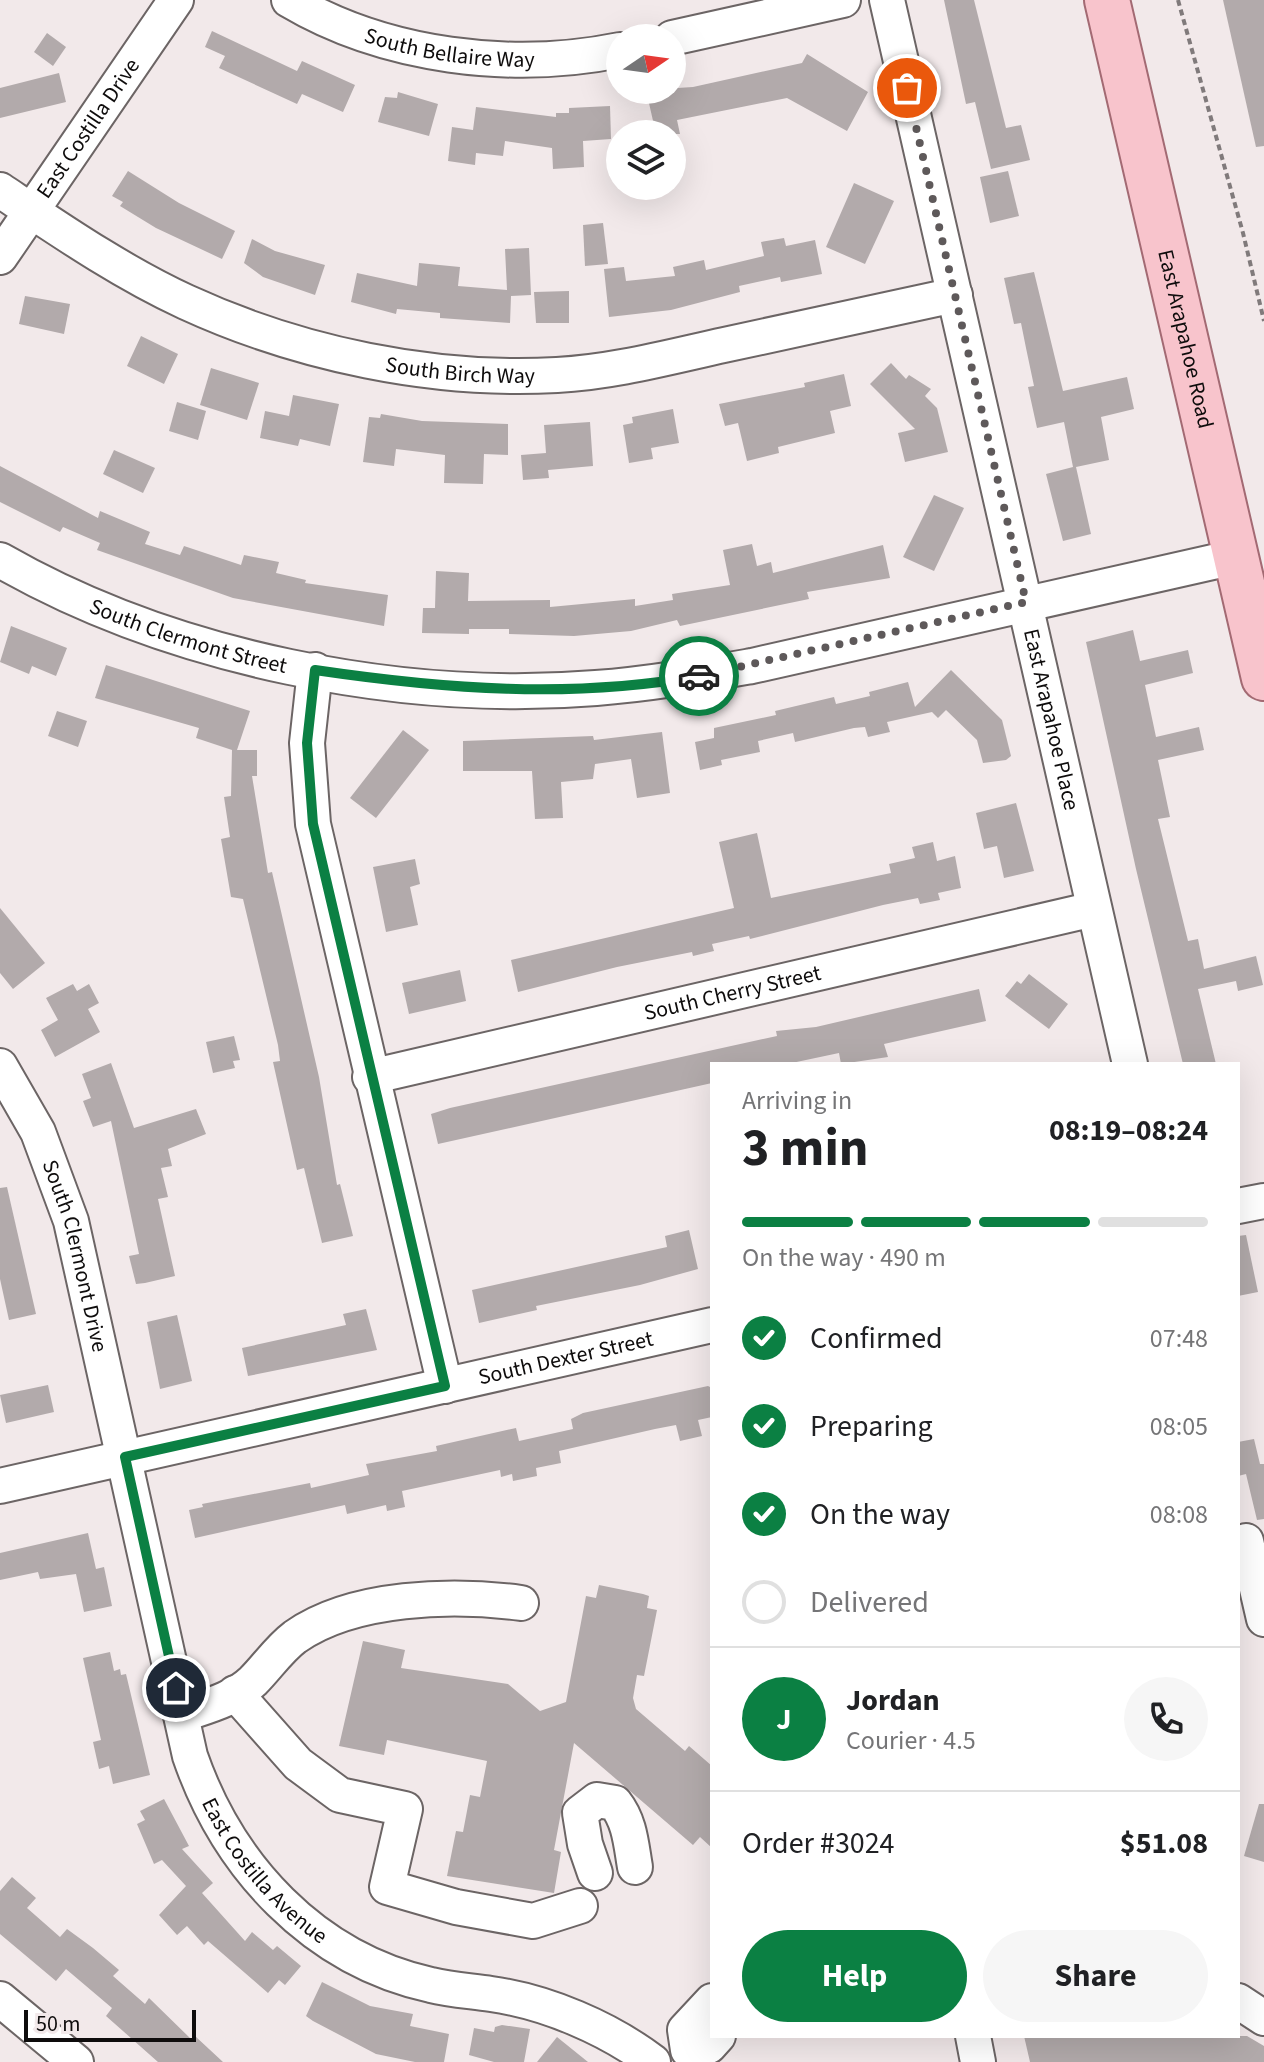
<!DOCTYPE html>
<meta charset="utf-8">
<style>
:root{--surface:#fff;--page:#f6f6f6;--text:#202124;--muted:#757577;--line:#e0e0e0;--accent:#0b8043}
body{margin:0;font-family:"Source Sans 3",sans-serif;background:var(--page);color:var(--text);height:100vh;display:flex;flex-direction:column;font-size:30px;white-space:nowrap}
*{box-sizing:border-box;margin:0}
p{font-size:26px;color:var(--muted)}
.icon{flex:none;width:44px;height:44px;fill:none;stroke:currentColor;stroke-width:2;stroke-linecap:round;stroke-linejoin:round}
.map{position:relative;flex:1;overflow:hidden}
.sheet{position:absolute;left:710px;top:1062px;width:530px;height:976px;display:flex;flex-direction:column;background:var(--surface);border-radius:0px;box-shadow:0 8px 32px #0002}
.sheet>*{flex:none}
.needle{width:52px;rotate:77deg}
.fabs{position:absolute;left:606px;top:24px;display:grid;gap:16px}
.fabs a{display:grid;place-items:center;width:80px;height:80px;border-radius:50%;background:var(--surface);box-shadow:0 8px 32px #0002;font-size:40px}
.scale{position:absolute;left:24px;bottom:20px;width:172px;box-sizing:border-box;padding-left:8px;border:4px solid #0e0c0c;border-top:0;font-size:22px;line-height:28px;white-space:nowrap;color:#0e0c0c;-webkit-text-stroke:6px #f2e9ea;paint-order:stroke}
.pin{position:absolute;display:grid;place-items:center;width:68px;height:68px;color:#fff;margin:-34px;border:4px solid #fff;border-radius:50%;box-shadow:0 2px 8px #0007}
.courier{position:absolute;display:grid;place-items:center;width:80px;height:80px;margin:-40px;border:6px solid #0b8043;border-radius:50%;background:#fff;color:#222;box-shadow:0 2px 10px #0007}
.headline em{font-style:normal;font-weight:700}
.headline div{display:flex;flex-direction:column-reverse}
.headline{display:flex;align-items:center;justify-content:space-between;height:136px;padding:0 32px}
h1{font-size:52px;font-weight:700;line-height:60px}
.bar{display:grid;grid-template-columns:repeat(4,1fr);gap:12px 8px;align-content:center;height:96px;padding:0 32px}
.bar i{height:10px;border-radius:6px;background:var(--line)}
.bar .on{background:var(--accent)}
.bar p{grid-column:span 4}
.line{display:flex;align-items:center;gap:20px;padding:0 32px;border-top:2px solid var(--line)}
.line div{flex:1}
.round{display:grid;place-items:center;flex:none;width:84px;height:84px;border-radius:42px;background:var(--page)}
ol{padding:0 32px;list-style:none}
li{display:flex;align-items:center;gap:24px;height:88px}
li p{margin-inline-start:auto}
li .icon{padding:8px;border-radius:50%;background:var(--accent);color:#fff;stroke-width:4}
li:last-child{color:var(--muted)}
li i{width:44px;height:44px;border:4px solid var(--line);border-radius:50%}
.primary-button{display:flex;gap:16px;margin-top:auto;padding:16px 32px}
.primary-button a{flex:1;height:92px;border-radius:48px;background:var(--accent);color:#fff;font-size:32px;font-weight:700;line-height:92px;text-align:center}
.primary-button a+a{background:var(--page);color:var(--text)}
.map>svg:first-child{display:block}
</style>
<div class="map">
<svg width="1264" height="2062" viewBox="0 0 1264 2062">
<rect width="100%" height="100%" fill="#f2e9ea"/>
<g fill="#b2aaab">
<polygon points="944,0 974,0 1006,128 1021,125 1030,160 991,169 975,102 966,104"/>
<polygon points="1223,0 1264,0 1264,146 1256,147"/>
<polygon points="212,31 297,71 302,61 355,85 343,112 302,94 297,104 219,68 225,56 205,47"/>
<polygon points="47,33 66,47 53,66 34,52"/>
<polygon points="807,54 868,92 847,131 787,98 677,120 680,134 656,134 646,90 693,87 802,63"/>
<polygon points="59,73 66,102 0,118 0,88"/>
<polygon points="398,92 438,104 429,136 378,122 385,97 397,98"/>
<polygon points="610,106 611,139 583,141 584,167 553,169 552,148 505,141 503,156 476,153 475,165 448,161 452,127 473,130 476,107 556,117 556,113 569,113 569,108"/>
<polygon points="128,171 179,203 235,231 222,259 156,228 120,206 123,202 112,196"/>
<polygon points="1008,171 1019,216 990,223 980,177"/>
<polygon points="854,183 894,201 865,264 826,247"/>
<polygon points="603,223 608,264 585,266 583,225"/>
<polygon points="784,238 786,246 815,240 822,274 781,282 780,277 739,286 740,292 671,310 609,317 604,269 624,267 626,281 675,276 673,267 704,260 706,270 764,256 761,242"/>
<polygon points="252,239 275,251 325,265 315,295 263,277 244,263"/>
<polygon points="529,248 531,295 511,296 510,323 440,318 440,313 397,309 396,314 351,302 357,273 417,286 419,263 460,267 458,286 507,290 505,249"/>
<polygon points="1034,272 1063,391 1127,377 1134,409 1101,417 1109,460 1076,467 1091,534 1063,541 1046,474 1073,467 1064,422 1037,428 1028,387 1034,386 1026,348 1021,323 1014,324 1004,278"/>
<polygon points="569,291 569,323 536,323 534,292"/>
<polygon points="25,296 70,304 64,334 19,324"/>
<polygon points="141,336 178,354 164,384 127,366"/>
<polygon points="891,363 906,379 909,375 931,389 925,396 937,408 948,452 905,462 898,433 915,429 870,384"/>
<polygon points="211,368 259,383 247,420 200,405"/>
<polygon points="844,374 851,406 830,411 835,433 778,447 779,453 747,461 738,423 725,426 719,404 805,387 804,383"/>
<polygon points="293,395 339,404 330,446 300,439 298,446 260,438 265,411 289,416"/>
<polygon points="177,402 206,411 198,440 169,431"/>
<polygon points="673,409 679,443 651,448 653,459 629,463 623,425 633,423 632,417"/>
<polygon points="381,414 422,421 508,424 508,455 484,454 483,484 444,483 445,455 396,449 394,466 363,462 369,417 380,418"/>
<polygon points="590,422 593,466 548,470 549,478 523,480 521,455 546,453 544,425"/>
<polygon points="114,450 155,468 143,493 103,474"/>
<polygon points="0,466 98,518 100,511 150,532 145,544 180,555 184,546 241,565 244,555 279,562 276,573 306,580 305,583 388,595 384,626 233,598 97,550 100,543 63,527 60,532 0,502"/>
<polygon points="934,495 964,508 934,571 903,557"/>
<polygon points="752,544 757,566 771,562 773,573 883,545 890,578 807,592 809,599 680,626 677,620 631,631 574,636 509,634 509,629 469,629 469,634 422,633 423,608 435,608 436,571 469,573 468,601 550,600 550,607 635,599 635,606 673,600 672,594 730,585 723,550"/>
<polygon points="11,626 67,648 56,676 32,666 29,674 0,662"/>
<polygon points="1133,630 1140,661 1188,650 1193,673 1145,685 1156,737 1199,727 1204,750 1158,760 1170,817 1158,819 1188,941 1198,939 1204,969 1256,956 1263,985 1238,991 1236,981 1198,989 1216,1064 1183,1064 1136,869 1086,642"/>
<polygon points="106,665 250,711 237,750 257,750 257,776 252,776 268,873 272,872 319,1077 337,1185 340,1184 353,1236 322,1243 304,1168 297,1170 273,1062 280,1061 278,1045 243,899 231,897 221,839 230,837 224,797 231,796 232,750 196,738 199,728 95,698"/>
<polygon points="951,670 1002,720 1011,756 1006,760 983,763 977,740 946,710 938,718 932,712 887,722 890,732 868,737 865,727 854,728 795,742 793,733 758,741 760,752 721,760 722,765 700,770 695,742 714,738 714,728 776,715 775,711 834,697 836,704 870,696 869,692 908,682 915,707"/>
<polygon points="57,711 87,721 78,747 48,736"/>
<polygon points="403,730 429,750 376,818 350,798"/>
<polygon points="662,732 670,793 637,798 631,759 595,764 593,779 561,782 563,818 535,819 532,771 463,771 463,741 593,736 594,740"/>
<polygon points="1016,803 1034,871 1004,878 997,846 984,849 976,813"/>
<polygon points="757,833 771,898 891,873 889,864 915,858 912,847 933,842 937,861 955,856 961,888 938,893 940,900 920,904 918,898 883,905 750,939 749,936 712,944 714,951 693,956 692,952 617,967 518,992 511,960 734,908 719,842"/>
<polygon points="415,859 420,884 410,887 418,925 386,932 373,867"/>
<polygon points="0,908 45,963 13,989 0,973"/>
<polygon points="460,970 466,1001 409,1014 402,983"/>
<polygon points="1029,974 1068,1004 1049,1029 1005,996 1017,981 1021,984"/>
<polygon points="73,984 77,991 89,984 99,1003 88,1009 100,1032 55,1057 41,1030 58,1020 46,998"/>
<polygon points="979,989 986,1021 884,1044 888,1057 841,1064 839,1053 787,1064 712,1064 712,1083 438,1144 431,1114 450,1108 777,1036 776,1031 816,1027"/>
<polygon points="234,1036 240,1060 233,1061 235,1068 213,1073 206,1042"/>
<polygon points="111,1063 134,1128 196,1109 206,1134 168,1149 172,1166 161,1168 168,1197 158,1199 175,1276 145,1283 136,1284 129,1256 139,1254 111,1121 93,1127 83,1101 91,1098 82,1074"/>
<polygon points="7,1187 36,1314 9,1320 0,1279 0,1188"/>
<polygon points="689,1230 698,1269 640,1285 536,1306 537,1310 479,1323 472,1290 667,1247 665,1236"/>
<polygon points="1246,1235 1258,1292 1238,1296 1238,1236"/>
<polygon points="366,1309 377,1350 248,1376 242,1348 346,1325 343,1314"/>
<polygon points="177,1315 192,1381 160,1389 147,1322"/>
<polygon points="48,1385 54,1412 6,1423 0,1395"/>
<polygon points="708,1386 712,1388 712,1417 698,1420 702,1436 680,1441 676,1425 655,1429 559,1451 561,1463 536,1468 537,1476 513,1481 512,1474 501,1477 500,1470 402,1491 405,1507 387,1511 386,1505 347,1514 345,1505 195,1538 189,1510 203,1507 202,1504 310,1483 311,1488 369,1475 366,1464 437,1451 436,1446 516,1428 519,1441 573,1429 571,1419 583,1413"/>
<polygon points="1254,1439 1260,1464 1264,1464 1264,1519 1257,1520 1246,1474 1238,1476 1238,1442"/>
<polygon points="88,1533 96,1569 104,1567 112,1606 84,1612 76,1574 40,1579 38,1572 0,1580 0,1553"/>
<polygon points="599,1585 643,1594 649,1596 647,1608 657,1610 644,1676 637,1675 633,1698 636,1709 685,1751 689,1746 712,1766 712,1848 700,1837 693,1845 574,1743 554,1850 561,1852 554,1893 447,1876 456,1831 463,1832 470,1795 480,1797 487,1761 387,1740 384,1755 339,1746 363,1641 405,1650 401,1668 508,1684 540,1711 566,1702 586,1596 596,1598"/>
<polygon points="110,1652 114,1671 120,1669 121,1675 126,1674 150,1775 113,1784 109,1766 99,1769 93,1742 101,1740 83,1658"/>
<polygon points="164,1799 189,1846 182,1849 213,1883 202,1893 245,1941 252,1932 273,1950 277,1946 301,1966 285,1985 279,1980 268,1993 208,1941 204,1945 187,1926 177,1935 159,1915 186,1886 162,1860 154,1864 137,1824 145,1820 140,1811"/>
<polygon points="1259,1804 1264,1804 1264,1862 1244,1856"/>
<polygon points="12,1877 36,1898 27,1908 60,1937 67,1929 93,1948 119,1970 113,1976 145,2004 149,1998 192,2040 195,2036 223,2062 158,2062 106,2016 112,2008 66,1969 56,1981 0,1934 0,1891"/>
<polygon points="322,1982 370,2006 413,2014 410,2026 449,2034 444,2062 415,2062 376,2054 313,2021 306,2016"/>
<polygon points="502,2025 530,2029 524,2062 494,2062 469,2055 474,2028 494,2032 495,2027"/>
<polygon points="1024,2036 1247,2036 1264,2046 1264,2062 1030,2062"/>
<polygon points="557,2037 588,2062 537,2062"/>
</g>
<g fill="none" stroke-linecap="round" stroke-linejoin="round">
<g stroke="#6c6565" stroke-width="38">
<g id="minor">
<path id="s1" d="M289,0C385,57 512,72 620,50"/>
<path id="s2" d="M887,0L1130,1064"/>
<polyline points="672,38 843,0"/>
<path id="s3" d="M0,190C60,230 121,272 186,302C299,354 433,382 557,375C614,372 669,357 724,345C801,328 878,312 955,295"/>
<path id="s4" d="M0,257L176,0"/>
<path id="s5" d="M0,560C171,658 400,704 596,688C649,684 700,675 752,666L1235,557"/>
<polyline points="315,670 307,743 313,824 445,1386"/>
<path id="s6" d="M0,1066L38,1132L71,1221L190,1756C228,1866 313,1959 431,1985C451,1990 471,1991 491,1994C547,2002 608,2028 653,2062"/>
<path id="s7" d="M370,1077L1094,909"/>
<polyline points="1238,1206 1264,1201"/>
<path id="s8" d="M0,1486L712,1325"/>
<polyline points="1246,1541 1264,1619"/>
<polyline points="235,1693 298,1764 340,1795 405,1809 387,1887 456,1907 533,1921 580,1906"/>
<path d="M181,1715C207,1706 233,1700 253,1681C267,1667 279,1649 295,1637C353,1596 453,1594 521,1603"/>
<path d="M595,1873L585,1844L580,1813L597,1800L615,1803C630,1822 631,1844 635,1867"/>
<polyline points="0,1999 76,2062"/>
<polyline points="712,2001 685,2030 688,2050 709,2046 718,2036"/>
<polyline points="1238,2001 1264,2018"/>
<polyline points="973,2036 978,2062"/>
</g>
</g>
<g stroke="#a36a73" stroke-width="48">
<g id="major">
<path id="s9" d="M1107,0L1264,678"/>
</g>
</g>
<polyline stroke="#807a7b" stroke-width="4" stroke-dasharray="6 4" stroke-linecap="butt" points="1178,0 1243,233 1264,321"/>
<use href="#minor" stroke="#fff" stroke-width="34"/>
<use href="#major" stroke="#f8c4cc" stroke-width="44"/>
</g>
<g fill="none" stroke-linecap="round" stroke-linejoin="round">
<polyline stroke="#5e595a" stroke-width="8" stroke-dasharray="0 14.4" points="699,676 1026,602 907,88"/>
<path stroke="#0b8043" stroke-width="10" d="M176,1688L125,1457L445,1386L313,824L307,743L315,670C444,689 570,699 699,676"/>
</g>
<g text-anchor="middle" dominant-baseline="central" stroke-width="6" stroke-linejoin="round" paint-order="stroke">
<g font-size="22" fill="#0e0c0c" stroke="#f2e9ea">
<text stroke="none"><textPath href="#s1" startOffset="170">South Bellaire Way</textPath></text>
<text stroke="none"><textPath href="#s4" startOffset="156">East Costilla Drive</textPath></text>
<text stroke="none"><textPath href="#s9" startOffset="348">East Arapahoe Road</textPath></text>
<text stroke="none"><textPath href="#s3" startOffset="502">South Birch Way</textPath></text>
<text stroke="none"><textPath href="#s5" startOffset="204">South Clermont Street</textPath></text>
<text stroke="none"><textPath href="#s2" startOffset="738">East Arapahoe Place</textPath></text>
<text stroke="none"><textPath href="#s7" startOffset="372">South Cherry Street</textPath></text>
<text stroke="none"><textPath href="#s6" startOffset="206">South Clermont Drive</textPath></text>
<text stroke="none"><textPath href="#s8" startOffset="580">South Dexter Street</textPath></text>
<text stroke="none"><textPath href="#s6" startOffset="858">East Costilla Avenue</textPath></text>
</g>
</g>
</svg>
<div class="fabs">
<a><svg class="needle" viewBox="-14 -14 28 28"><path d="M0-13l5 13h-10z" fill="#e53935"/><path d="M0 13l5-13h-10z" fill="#757577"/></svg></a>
<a><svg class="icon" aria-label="layers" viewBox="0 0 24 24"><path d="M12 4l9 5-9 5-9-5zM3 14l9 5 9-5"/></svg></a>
</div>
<div class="scale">50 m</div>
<div class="pin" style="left:907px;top:88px;background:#ea580c"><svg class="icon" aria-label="bag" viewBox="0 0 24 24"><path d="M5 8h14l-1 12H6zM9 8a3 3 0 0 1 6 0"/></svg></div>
<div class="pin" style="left:176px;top:1688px;background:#1f2937"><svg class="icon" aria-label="home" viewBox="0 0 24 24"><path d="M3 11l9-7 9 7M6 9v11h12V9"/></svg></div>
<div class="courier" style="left:699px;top:676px"><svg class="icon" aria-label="car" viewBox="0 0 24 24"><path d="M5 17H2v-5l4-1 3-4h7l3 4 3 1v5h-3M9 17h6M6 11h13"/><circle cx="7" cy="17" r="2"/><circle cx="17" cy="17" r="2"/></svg></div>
<section class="sheet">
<div class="headline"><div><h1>3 min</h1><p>Arriving in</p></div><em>08:19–08:24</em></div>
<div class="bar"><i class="on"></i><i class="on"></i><i class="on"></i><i></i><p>On the way · 490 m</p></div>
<ol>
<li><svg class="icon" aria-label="check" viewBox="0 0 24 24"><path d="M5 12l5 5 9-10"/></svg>Confirmed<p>07:48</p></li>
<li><svg class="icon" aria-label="check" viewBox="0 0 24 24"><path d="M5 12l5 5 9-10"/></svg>Preparing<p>08:05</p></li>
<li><svg class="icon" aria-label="check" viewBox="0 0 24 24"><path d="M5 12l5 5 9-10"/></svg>On the way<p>08:08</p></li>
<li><i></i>Delivered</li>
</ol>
<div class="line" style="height:144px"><b class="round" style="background:var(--accent);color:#fff">J</b><div><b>Jordan</b><p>Courier · 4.5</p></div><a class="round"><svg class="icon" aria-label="phone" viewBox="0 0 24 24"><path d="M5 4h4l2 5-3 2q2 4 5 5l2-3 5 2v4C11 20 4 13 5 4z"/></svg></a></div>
<div class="line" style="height:104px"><div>Order #3024</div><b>$51.08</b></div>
<div class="primary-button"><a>Help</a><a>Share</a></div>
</section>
</div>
